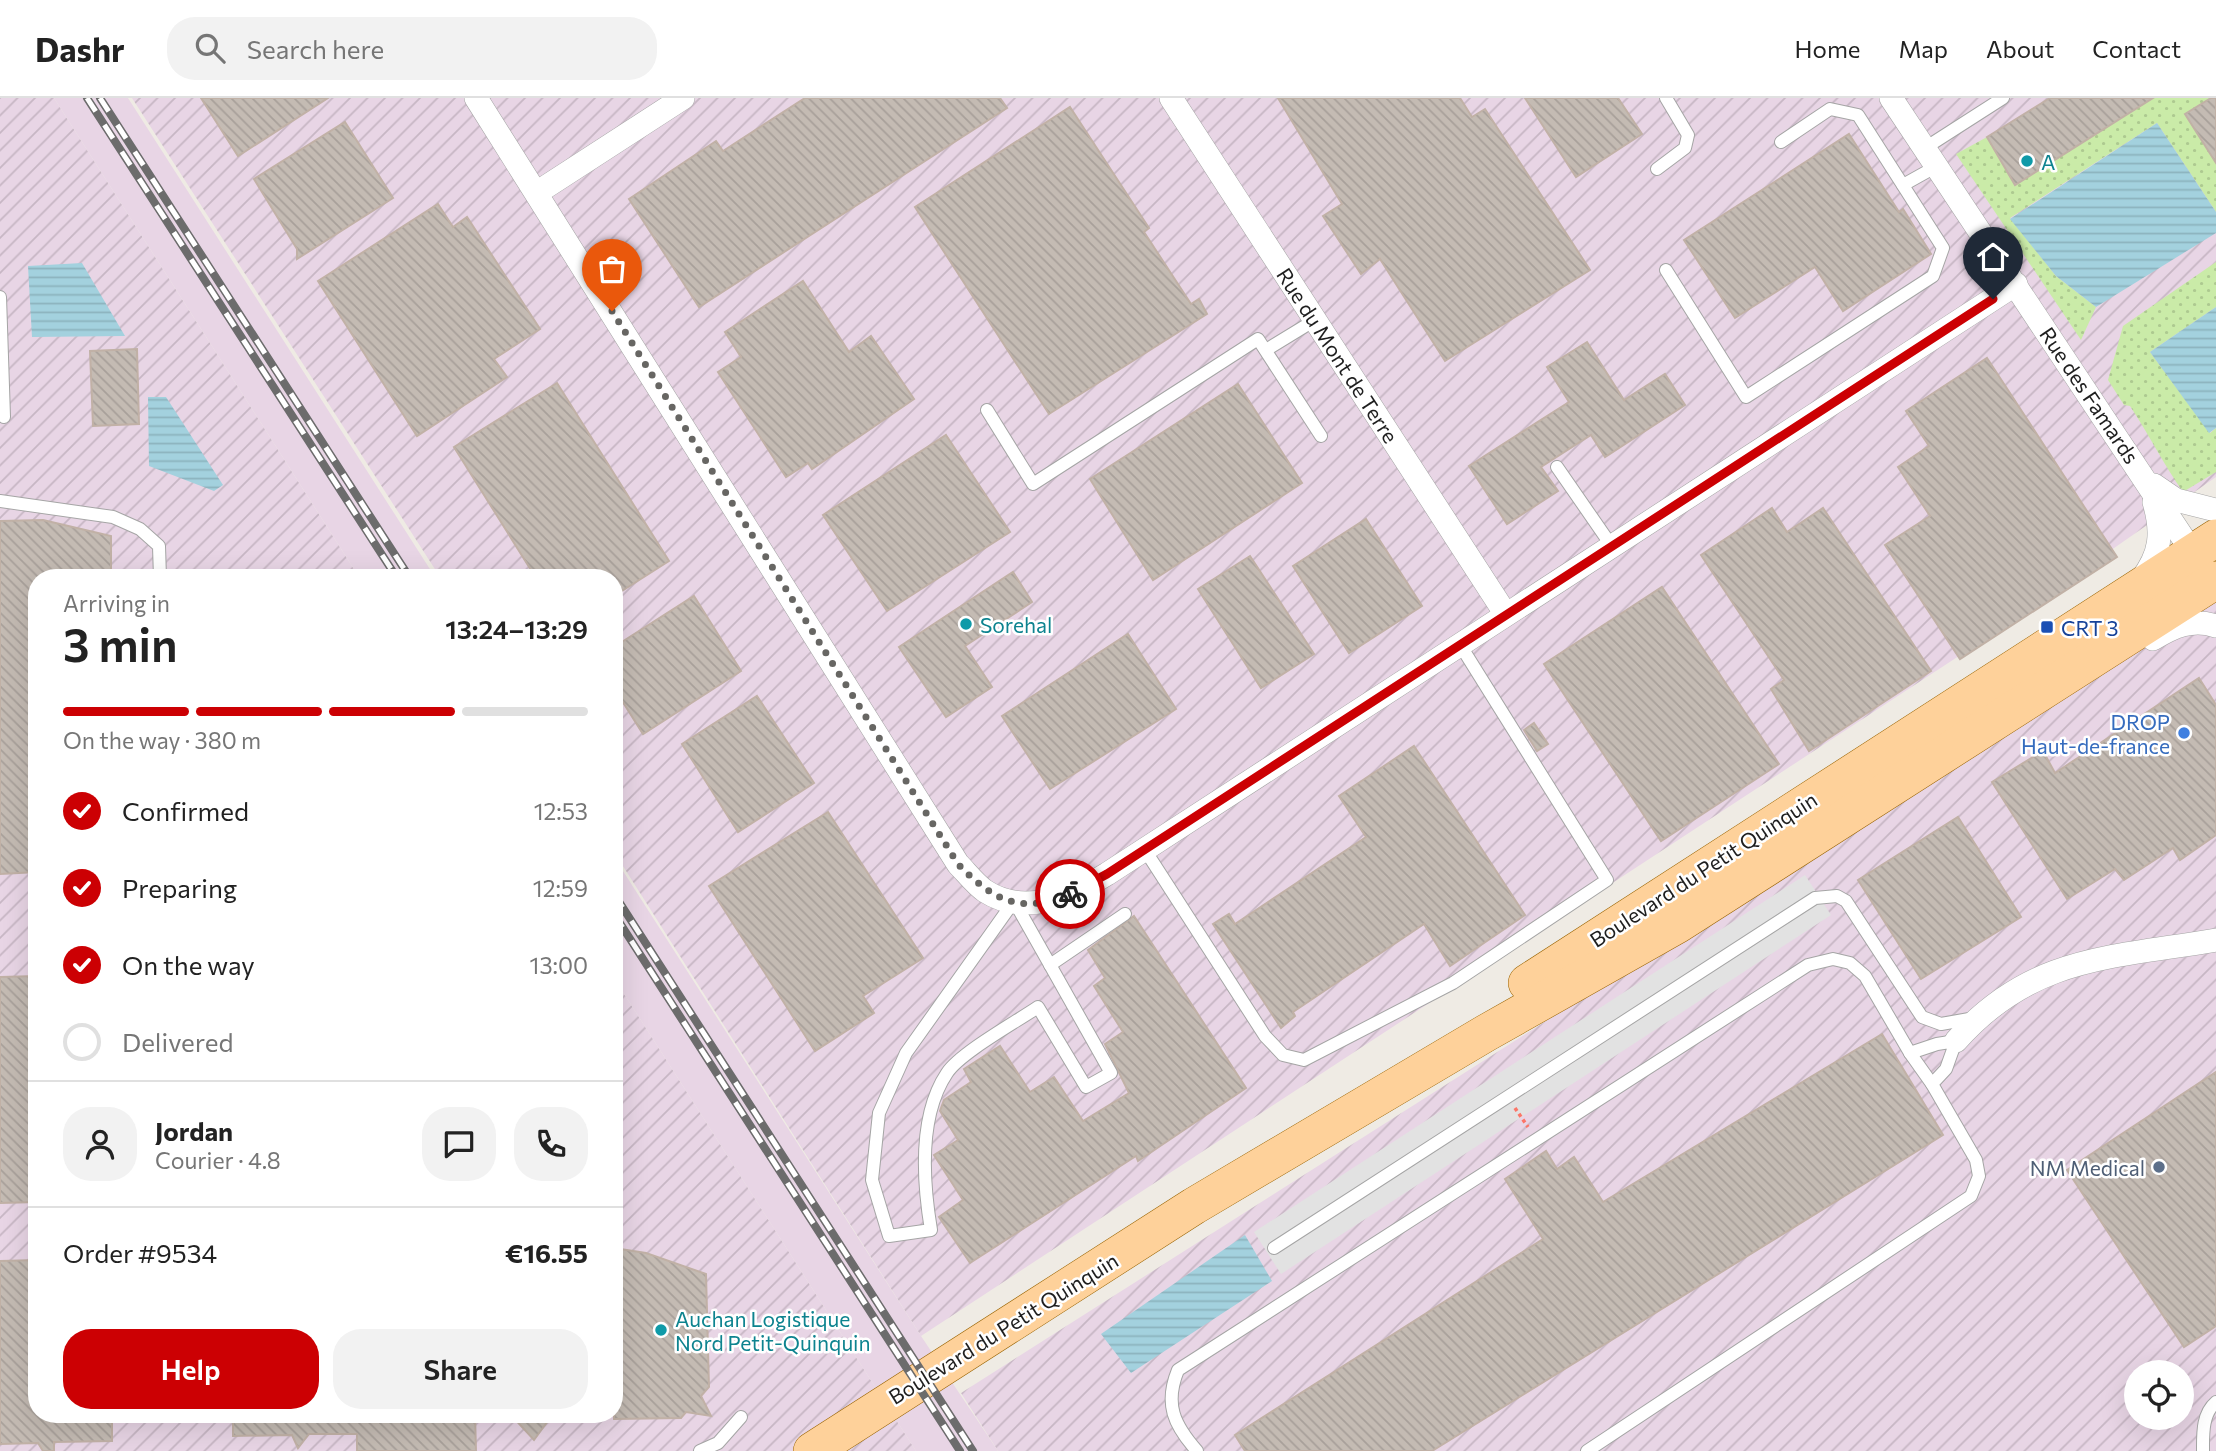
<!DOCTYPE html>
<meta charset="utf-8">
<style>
:root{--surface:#fff;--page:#f2f2f2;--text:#222;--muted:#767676;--line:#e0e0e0;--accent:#cc0003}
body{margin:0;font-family:Commissioner,sans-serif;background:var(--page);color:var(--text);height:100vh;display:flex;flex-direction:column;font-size:26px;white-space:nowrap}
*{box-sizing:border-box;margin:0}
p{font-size:23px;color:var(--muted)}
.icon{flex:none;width:38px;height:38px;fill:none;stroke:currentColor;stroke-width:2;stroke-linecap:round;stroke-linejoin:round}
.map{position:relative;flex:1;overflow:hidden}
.side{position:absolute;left:28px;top:471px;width:595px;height:854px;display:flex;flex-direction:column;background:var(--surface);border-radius:28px;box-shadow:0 7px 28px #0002}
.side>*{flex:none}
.tools{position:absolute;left:2124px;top:1262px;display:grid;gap:14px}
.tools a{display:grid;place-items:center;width:70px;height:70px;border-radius:50%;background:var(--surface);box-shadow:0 7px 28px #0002;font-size:35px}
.pin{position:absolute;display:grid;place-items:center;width:60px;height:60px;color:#fff;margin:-72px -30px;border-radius:50% 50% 50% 0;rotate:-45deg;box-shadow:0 0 7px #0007}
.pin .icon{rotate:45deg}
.courier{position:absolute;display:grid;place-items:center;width:70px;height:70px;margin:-35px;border:5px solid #cc0003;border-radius:50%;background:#fff;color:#222;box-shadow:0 2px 9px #0007}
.headline em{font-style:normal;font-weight:600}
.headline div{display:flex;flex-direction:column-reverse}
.headline{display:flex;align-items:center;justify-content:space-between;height:119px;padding:0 35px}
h1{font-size:46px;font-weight:600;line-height:52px}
.bar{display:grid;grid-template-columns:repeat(4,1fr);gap:10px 7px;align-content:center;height:84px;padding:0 35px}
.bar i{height:9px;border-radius:5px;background:var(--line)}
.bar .active{background:var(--accent)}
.bar p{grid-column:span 4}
.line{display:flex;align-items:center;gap:18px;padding:0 35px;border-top:2px solid var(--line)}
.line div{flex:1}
.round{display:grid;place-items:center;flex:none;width:74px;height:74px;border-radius:28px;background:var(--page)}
ol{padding:0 35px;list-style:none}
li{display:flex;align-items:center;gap:21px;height:77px}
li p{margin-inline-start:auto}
li .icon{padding:7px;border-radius:50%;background:var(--accent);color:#fff;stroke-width:4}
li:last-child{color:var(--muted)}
li i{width:38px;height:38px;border:4px solid var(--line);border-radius:50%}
.primary-button{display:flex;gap:14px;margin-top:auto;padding:14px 35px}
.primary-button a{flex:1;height:80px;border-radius:28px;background:var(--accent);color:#fff;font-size:28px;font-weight:600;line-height:80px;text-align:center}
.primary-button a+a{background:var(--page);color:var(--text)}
header{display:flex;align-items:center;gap:42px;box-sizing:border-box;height:98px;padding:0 35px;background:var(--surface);border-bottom:2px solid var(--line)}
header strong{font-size:33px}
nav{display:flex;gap:38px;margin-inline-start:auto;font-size:24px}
.search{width:490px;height:63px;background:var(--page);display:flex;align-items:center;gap:18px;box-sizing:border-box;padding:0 24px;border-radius:28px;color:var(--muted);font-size:26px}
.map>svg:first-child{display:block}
</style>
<header>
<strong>Dashr</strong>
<div class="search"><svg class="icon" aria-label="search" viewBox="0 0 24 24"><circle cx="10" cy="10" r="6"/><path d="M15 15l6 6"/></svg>Search here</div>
<nav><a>Home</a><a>Map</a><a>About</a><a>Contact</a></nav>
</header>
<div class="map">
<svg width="2216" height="1353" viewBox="0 0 2216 1353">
<defs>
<pattern id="industrial-furrows" width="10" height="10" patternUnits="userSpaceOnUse" patternTransform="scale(1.75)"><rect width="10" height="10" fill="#e8d5e5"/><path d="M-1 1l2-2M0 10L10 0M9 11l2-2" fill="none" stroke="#c7b6c4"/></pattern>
<pattern id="grass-dots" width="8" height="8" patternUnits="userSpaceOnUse" patternTransform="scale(1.75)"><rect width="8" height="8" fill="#caeba8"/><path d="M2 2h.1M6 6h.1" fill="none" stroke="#adc990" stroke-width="1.8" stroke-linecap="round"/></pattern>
<pattern id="water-rules" width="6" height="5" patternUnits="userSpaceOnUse" patternTransform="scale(1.75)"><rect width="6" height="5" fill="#a3d1de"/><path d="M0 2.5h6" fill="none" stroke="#8cb3be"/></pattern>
<pattern id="building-back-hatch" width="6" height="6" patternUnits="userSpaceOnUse" patternTransform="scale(1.75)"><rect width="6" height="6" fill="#c4bbb3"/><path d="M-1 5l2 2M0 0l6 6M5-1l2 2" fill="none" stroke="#a8a09a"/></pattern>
</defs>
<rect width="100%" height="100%" fill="#efebe4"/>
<g fill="url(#industrial-furrows)" fill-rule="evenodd">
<polygon points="0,0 54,0 359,479 37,480 37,1316 614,1316 614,880 916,1353 0,1353"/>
<polygon points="132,0 2216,0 2216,379 1965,554 921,1238 614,754 614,480 440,479"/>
<path d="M2216,497V1353H998L961,1295ZM2137,1274H2182V1320H2137Z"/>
</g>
<g fill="#e8d5e5">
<polygon points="54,0 128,0 435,479 359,479"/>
<polygon points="614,759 921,1238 998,1353 916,1353 614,880"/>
</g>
<g fill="url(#grass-dots)">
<polygon points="2153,0 2211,0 2185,16 2216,65 2216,114 2157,25 2010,120 2056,178 2096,209 2081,242 1956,56 1987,39"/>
<path d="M2216,164V209L2150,254L2210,335L2216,330V374L2183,394C2163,365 2149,337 2130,308L2124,307L2108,282L2123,228Z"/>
</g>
<polygon fill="#e2e2e2" points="1805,777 1831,817 1281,1176 1254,1134"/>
<g fill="url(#water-rules)">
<polygon points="2157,25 2216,114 2216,135 2096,209 2056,178 2010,121"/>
<polygon points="82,165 125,238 32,239 28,168"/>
<polygon points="2216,209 2216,330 2209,335 2150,254"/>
<polygon points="148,299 166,299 223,387 214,393 149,368"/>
<polygon points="1245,1137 1272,1183 1131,1275 1101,1236"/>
</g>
<g fill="url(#building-back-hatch)" stroke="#c1b1a6" stroke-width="2">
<polygon points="201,0 328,0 238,58"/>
<polygon points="805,0 1000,0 1007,10 699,209 629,101 716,43 723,53"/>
<polygon points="1278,0 1460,0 1472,19 1485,11 1590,172 1445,263 1380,161 1361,176 1323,118 1342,106"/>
<polygon points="1525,0 1618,0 1642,36 1576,79"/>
<polygon points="2050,0 2153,0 2015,87 1987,39"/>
<polygon points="2211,0 2216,0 2216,65 2185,16"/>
<polygon points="1070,9 1149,130 1144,134 1191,206 1199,201 1207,216 1049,316 915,109"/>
<polygon points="345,24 393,100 297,161 297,151 254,81"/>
<polygon points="1849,36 1899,114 1903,111 1931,156 1843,213 1815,169 1735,220 1684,142"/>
<polygon points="438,106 453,129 467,119 540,231 494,261 507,279 417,338 318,183"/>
<polygon points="803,183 849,254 871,238 914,301 812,371 808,365 786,379 718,274 741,259 725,234"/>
<polygon points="1587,244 1624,302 1665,276 1685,307 1605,359 1591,337 1541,369 1558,393 1507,426 1469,368 1569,304 1547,269"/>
<polygon points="137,251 139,326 93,328 90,253"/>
<polygon points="1987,260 2117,459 1960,561 1885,447 1930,418 1898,369 1929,348 1906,313"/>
<polygon points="557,285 669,463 614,498 614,480 536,480 454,349"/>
<polygon points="1238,286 1302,385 1153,482 1090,381"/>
<polygon points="946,337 1010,434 887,513 823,417"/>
<polygon points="1772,410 1787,434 1823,410 1931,573 1809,653 1771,591 1784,582 1701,457"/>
<polygon points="1366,421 1422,508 1349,555 1293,468"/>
<polygon points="43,422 111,438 111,480 37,480 37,774 0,776 0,423"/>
<polygon points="1250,458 1314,556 1261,590 1198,491"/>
<polygon points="1013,474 1032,504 965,548 992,589 946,619 899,549"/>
<polygon points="1662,489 1779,666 1661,743 1544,566"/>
<polygon points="694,498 741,573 643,636 614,590 614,549"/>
<polygon points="1128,536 1176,611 1050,691 1002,618"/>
<polygon points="2199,580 2216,607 2216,737 2180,762 2173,750 2124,782 2115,771 2067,801 1992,684 2043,653 2055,675"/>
<polygon points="757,598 814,685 738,734 682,646"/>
<polygon points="1534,625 1548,646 1537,653 1524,632"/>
<polygon points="1414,648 1525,817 1450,868 1424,826 1293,914 1295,918 1281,930 1213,826 1229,816 1235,826 1366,739 1339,698"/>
<polygon points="828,714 923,860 863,898 874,915 815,953 709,788"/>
<polygon points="1958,719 2021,819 1921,881 1858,782"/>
<polygon points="1134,818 1246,990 1138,1063 1136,1058 970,1165 939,1119 963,1102 934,1057 958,1042 940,1013 944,1002 971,984 964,971 1000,948 1030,994 1054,979 1083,1023 1129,995 1105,946 1123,934 1094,888 1105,880 1088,852"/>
<polygon points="37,878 37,1104 0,1105 0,879"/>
<polygon points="1882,936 1943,1037 1432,1353 1245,1353 1235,1337 1543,1141 1505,1081 1546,1053 1557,1071 1574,1059 1603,1104"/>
<polygon points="2216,974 2216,1228 2184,1249 2067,1072"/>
<polygon points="614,1150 646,1155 706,1176 709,1289 701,1298 711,1318 686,1314 681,1320 614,1321"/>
<polygon points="37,1162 37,1316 112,1316 112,1343 54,1344 54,1353 43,1353 38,1345 0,1346 0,1163"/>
<polygon points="233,1316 475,1316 476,1353 357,1353 357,1336 309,1336 298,1350 292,1337 233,1338"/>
<polygon points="510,1316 553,1316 534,1342"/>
</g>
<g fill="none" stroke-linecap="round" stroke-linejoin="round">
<g stroke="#a5a5a5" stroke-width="14">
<g id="service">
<polyline points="1925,50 2003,0"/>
<polyline points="1657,71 1685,50 1688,37 1666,0"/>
<polyline points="1903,87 1937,68"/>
<polyline points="1666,172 1746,299 1933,178 1943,150 1858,17 1830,11 1781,44"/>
<polyline points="0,199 4,319"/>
<polyline points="1266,252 1315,222"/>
<polyline points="987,312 1033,386 1258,241 1321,338"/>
<polyline points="1557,369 1611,447"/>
<polyline points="0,403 113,419 140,431 159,448 160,480"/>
<polyline points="1145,752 1265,938 1283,957 1304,962 1453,885 1607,782 1459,545"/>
<path d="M1014,803L1111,975L1086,989L1038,909C1016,924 960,955 947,975C918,1018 923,1084 931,1132L889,1138L872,1082L879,1015L906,955Z"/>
<polyline points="1050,867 1125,816"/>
<polyline points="1274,1150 1815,800 1837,798 1846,803 1922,919 1941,926 1975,920"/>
<polyline points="700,1353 718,1345 741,1319"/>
<path d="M1197,1353C1174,1327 1164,1306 1178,1272L1808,867L1833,861L1850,865L1865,878L1910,955L1932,986"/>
<polyline points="1587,1353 1971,1098 1979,1078 1976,1062 1932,986 1946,971 1956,943 1937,946 1910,955"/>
<path d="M2203,1353C2203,1336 2202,1316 2216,1304"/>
</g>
</g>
<g stroke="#a5a5a5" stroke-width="24">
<g id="minor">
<path d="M476,0L958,766C966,774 975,786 985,793C1025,819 1071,798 1107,776L2016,186"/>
<polyline points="1171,0 1505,515"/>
<polyline points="1891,0 2199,464"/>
<polyline points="538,94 683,0"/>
<polyline points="2154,387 2176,402 2216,412"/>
<path d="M2141,482C2161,456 2163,435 2154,404"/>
<path d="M2153,541C2173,529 2192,520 2216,528"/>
<path d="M1956,943C2031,858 2111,860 2216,842"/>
</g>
</g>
<g stroke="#986300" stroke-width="38">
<g id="primary">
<polyline points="1527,885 2216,440"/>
<polyline points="812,1353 1194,1108 1486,935 1677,827 2216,482"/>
</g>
</g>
<polyline stroke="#fc7567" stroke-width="3.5" stroke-dasharray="3.5 3.5" stroke-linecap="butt" points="1515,1010 1528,1029"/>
<use href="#service" stroke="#fff" stroke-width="12"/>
<use href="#minor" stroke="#fff" stroke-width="23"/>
<use href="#primary" stroke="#fed19a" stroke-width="37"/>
<g stroke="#6c6c6c" stroke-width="8">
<g id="rail">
<polyline points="87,0 397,480"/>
<polyline points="100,0 410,480"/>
<polyline points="614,796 973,1353"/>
<polyline points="614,816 960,1353"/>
</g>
</g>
<use href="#rail" stroke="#fff" stroke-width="5" stroke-dasharray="16" stroke-linecap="butt"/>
</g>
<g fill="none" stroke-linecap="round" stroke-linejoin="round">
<path stroke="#676663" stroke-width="7" stroke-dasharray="0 12.6" d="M612,213L958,766C993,802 1019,817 1070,796"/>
<polyline stroke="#cc0003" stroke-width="9" points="1070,796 1107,776 1993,201"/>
</g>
<g fill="#0f9aa8" stroke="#fff" stroke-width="2.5">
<circle cx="2027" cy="63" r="7"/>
<circle cx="966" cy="526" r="7"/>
<circle cx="661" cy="1232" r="7"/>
</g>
<rect fill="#1a4fb4" stroke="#fff" stroke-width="2.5" x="2040" y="522" width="14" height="14" rx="3.5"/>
<circle fill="#3f7fe0" stroke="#fff" stroke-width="2.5" cx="2184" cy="635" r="7"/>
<circle fill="#5c6f8a" stroke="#fff" stroke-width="2.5" cx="2159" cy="1069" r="7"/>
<g text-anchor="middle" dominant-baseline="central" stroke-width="5" stroke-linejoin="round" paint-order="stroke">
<g font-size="21" fill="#0d838f" stroke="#fff" text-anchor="start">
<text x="2041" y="63">A</text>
<text x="980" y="526">Sorehal</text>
<text x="675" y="1220">Auchan Logistique<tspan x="675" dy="24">Nord Petit-Quinquin</tspan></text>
</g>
<g font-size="21" fill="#1e1e1e" stroke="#fff">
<text transform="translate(1338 257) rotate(57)">Rue du Mont de Terre</text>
<text transform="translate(2090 297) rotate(56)">Rue des Famards</text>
<text transform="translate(1703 771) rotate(-33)">Boulevard du Petit Quinquin</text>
<text transform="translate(1003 1230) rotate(-32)">Boulevard du Petit Quinquin</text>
</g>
<g font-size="21" fill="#164399" stroke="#fff" text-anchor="start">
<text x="2061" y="529">CRT 3</text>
</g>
<g font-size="21" fill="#366cbe" stroke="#fff" text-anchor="end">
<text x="2170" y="623">DROP<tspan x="2170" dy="24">Haut-de-france</tspan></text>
</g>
<g font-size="21" fill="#4e5e75" stroke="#fff" text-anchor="end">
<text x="2145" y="1069">NM Medical</text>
</g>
</g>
</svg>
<div class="tools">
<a><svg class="icon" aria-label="locate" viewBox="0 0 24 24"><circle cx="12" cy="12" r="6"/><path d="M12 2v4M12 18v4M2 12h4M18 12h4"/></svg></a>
</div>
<div class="pin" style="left:612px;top:213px;background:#ea580c"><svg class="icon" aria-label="bag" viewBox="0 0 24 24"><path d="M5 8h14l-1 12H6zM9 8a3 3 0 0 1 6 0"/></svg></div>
<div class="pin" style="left:1993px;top:201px;background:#1f2937"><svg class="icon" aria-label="home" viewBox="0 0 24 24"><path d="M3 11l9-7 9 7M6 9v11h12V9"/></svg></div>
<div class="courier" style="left:1070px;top:796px"><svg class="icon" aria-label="bike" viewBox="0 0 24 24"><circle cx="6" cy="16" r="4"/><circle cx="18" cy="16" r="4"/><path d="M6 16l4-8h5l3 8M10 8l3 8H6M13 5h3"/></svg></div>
<section class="side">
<div class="headline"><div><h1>3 min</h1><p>Arriving in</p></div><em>13:24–13:29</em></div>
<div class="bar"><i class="active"></i><i class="active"></i><i class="active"></i><i></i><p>On the way · 380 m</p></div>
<ol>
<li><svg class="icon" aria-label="check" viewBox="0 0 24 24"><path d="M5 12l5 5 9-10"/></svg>Confirmed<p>12:53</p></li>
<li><svg class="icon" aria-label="check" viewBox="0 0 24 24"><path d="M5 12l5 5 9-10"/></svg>Preparing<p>12:59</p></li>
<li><svg class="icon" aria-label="check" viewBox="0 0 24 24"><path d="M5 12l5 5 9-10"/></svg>On the way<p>13:00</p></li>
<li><i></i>Delivered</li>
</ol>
<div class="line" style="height:126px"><a class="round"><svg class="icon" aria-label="person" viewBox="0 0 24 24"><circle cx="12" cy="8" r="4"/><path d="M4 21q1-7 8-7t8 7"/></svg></a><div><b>Jordan</b><p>Courier · 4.8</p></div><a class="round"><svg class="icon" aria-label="chat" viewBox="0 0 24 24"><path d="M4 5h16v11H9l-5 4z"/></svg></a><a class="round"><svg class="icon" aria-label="phone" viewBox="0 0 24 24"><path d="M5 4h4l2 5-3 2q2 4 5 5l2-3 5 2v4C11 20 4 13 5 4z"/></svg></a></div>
<div class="line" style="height:91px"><div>Order #9534</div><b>€16.55</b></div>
<div class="primary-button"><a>Help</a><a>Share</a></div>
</section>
</div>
